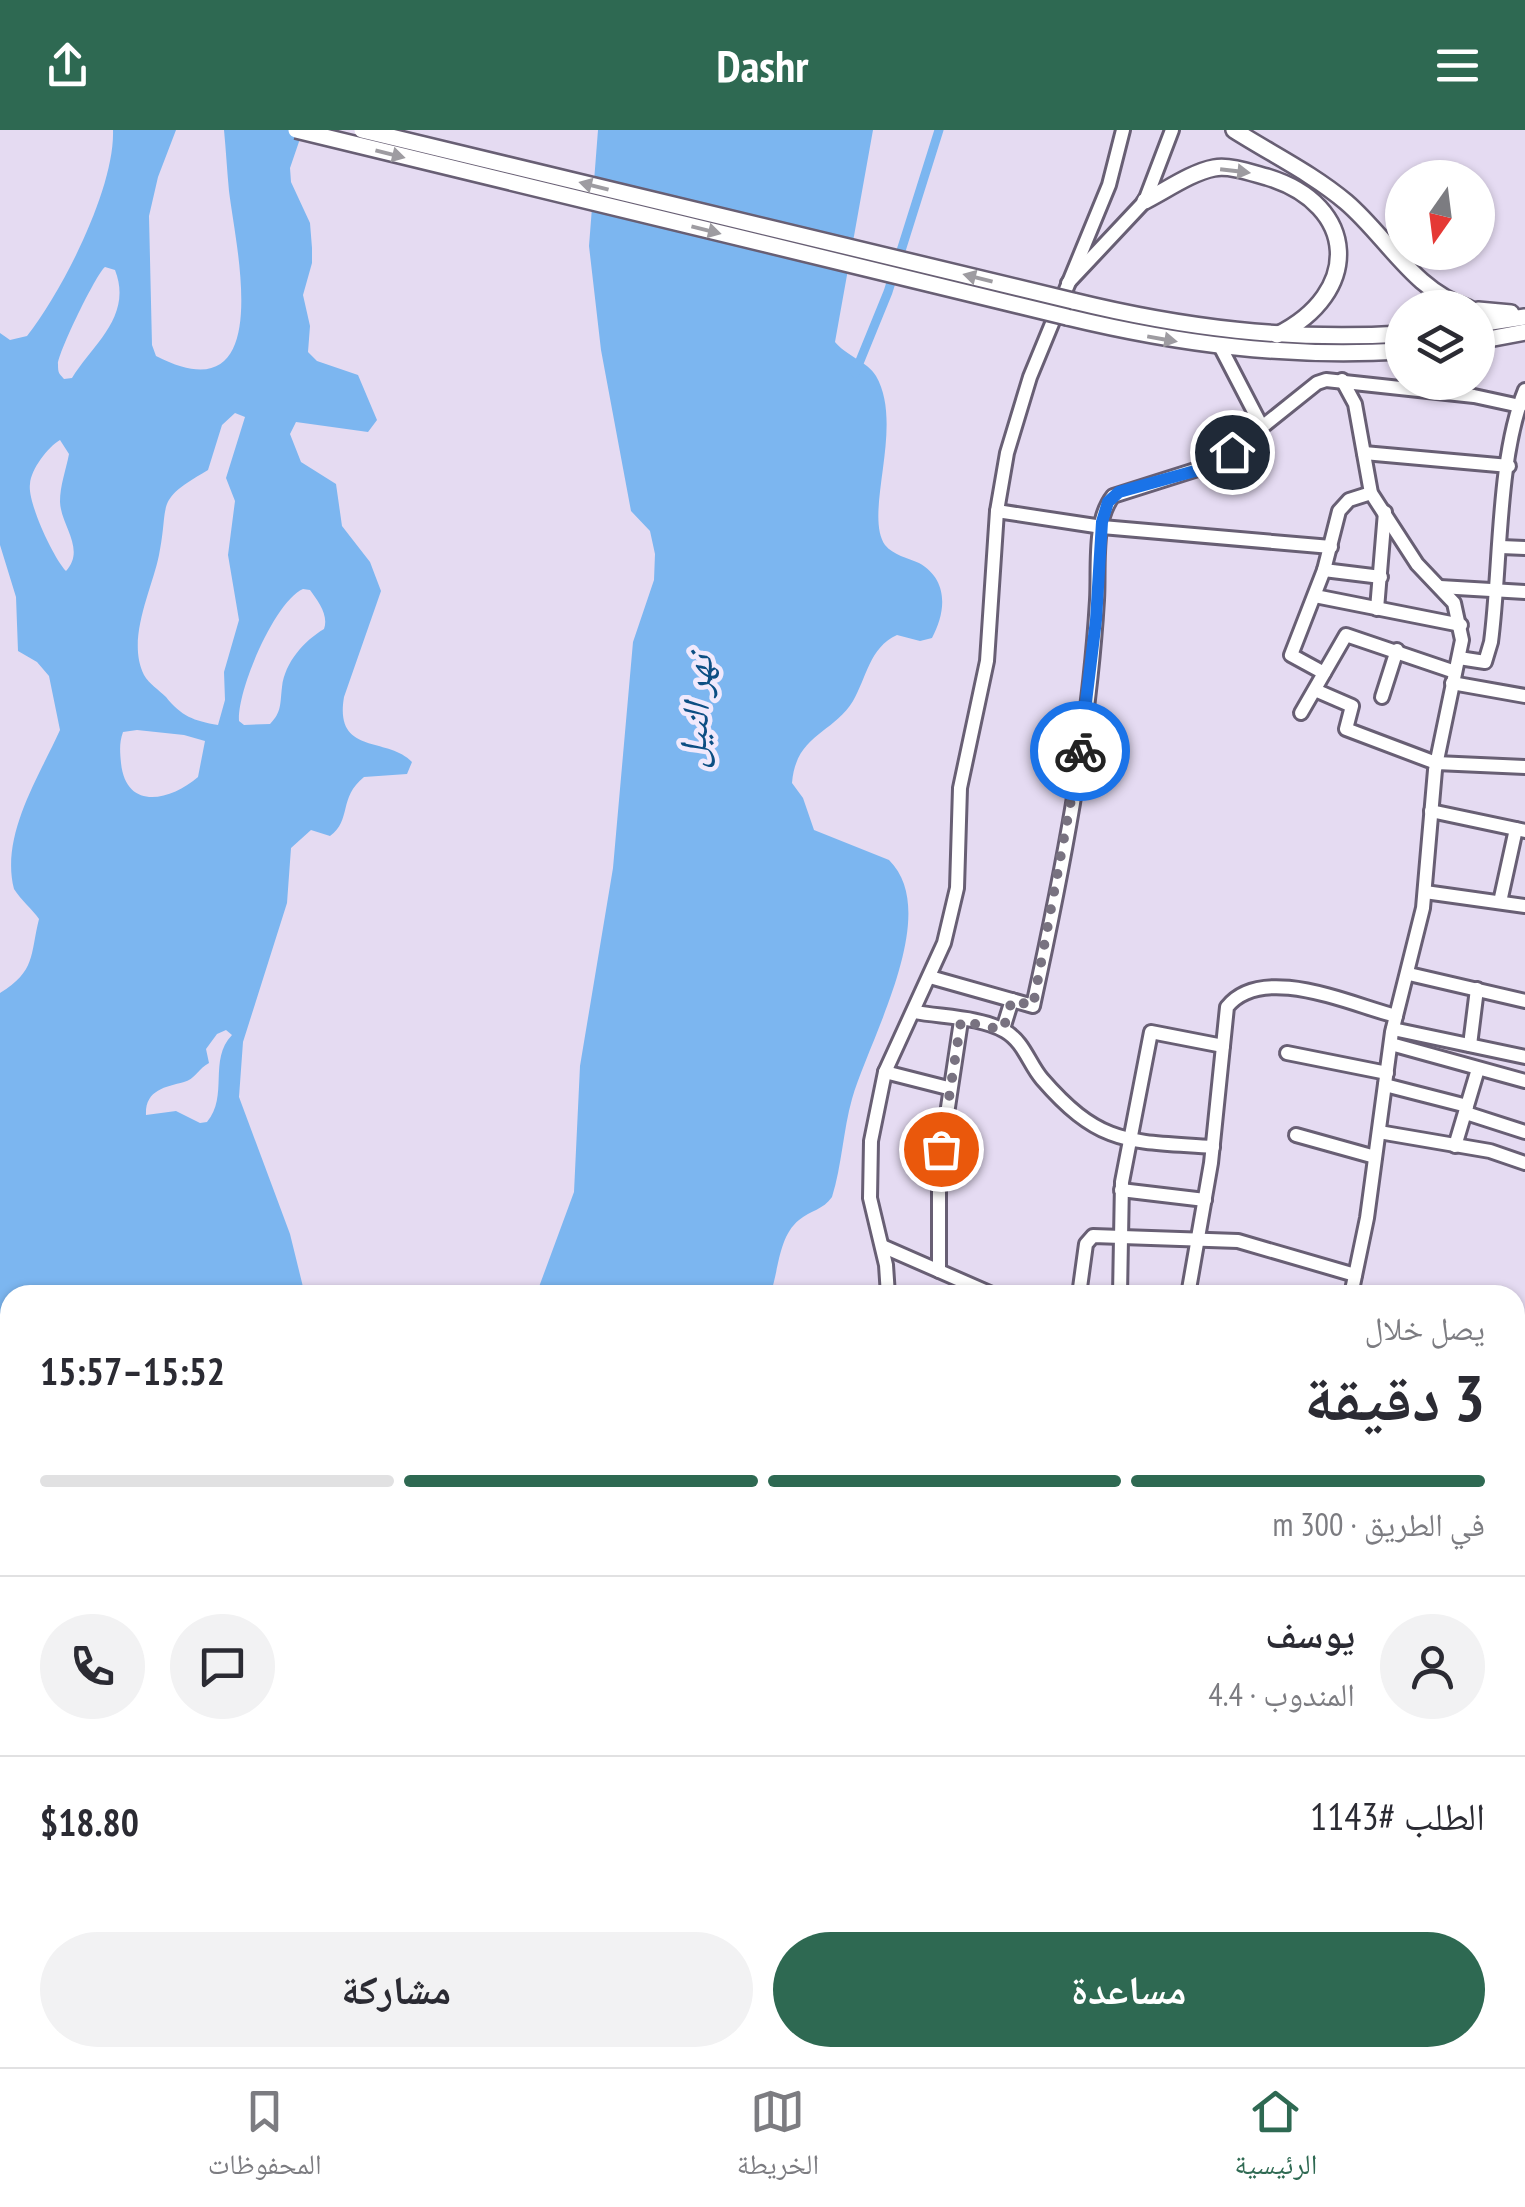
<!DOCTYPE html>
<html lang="ar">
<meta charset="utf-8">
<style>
:root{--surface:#fff;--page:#f2f2f3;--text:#2b2b33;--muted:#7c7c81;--line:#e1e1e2;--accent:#2e6952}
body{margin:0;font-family:"PT Sans Narrow","Noto Naskh Arabic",sans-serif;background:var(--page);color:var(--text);direction:rtl;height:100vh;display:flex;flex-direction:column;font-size:38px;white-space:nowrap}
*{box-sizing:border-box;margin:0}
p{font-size:32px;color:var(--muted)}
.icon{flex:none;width:55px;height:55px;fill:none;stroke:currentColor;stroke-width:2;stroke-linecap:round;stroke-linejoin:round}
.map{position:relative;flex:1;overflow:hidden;direction:ltr}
.details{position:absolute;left:0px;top:1155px;width:1525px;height:782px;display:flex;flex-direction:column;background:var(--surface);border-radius:30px 30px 0 0;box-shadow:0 2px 8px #0004;direction:rtl}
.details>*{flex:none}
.needle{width:65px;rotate:194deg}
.fabs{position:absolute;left:1385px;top:30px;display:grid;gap:20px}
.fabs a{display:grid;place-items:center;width:110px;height:110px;border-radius:50%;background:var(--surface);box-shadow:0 2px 8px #0004;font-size:50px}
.pin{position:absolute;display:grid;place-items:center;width:85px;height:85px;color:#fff;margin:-42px;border:5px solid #fff;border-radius:50%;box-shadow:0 2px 10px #0007}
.courier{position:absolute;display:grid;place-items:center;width:100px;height:100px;margin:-50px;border:8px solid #1a73e8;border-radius:50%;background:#fff;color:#222;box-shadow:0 2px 12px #0007}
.headline em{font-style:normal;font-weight:700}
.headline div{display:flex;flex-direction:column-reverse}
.headline{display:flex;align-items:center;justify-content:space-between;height:170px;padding:0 40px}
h1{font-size:65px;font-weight:700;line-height:75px}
.bar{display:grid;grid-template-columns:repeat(4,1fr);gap:15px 10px;align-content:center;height:120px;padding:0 40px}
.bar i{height:12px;border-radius:8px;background:var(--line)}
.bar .on{background:var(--accent)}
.bar p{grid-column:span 4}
.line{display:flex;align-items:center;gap:25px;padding:0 40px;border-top:2px solid var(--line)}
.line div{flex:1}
.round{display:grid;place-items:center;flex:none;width:105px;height:105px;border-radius:52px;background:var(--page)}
.cta{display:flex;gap:20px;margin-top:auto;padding:20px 40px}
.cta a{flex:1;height:115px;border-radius:60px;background:var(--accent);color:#fff;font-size:40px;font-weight:700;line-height:115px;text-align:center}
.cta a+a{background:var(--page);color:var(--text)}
header{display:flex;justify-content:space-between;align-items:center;height:130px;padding:0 40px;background:var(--accent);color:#fff;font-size:45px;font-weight:700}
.tabs{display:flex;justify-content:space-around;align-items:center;height:140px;border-top:2px solid var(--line);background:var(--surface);font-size:28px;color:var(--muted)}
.tabs a{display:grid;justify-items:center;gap:5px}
.tabs .on{color:var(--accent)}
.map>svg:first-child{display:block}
</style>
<header><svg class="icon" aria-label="menu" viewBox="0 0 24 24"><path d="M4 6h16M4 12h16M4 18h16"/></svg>Dashr<svg class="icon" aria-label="share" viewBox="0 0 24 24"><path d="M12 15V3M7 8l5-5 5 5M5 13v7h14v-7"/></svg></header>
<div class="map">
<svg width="1525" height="1937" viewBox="0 0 1525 1937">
<rect width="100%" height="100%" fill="#e5dbf2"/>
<g fill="#7cb6f0" fill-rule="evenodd">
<path d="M113,0H176L158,47L149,86L152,215L156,226C277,288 236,119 229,61C227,41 226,20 224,0H303L290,38L291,52L310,93L312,118V133L303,165L310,196L308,222L317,231L358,245L377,290L368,302L296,292L290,304L301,332L336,354L342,396L370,432L381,461L344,567C334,626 387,606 412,632L407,644L364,647C338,668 352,690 330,706L311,700L291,718L287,773L243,912L239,967L290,1104L305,1165H10V1421L0,1425V1411L6,1406V1398L0,1391V863C36,841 30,825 39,789C32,779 21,770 14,759C0,705 40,645 60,600L49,546L37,532L18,521L16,467L0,415V203L10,210L27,206C63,160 115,58 113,0ZM105,137L115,140C133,186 93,214 72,248L64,249C59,243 58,244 58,234C58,223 96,144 105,137ZM235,283L245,287L226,348L235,371L228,425L239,490L224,542L225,570L218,595C194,591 181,586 166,567C159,560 149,554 144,545C126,509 152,460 159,425C170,371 153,372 208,340L222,295ZM60,310L69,324C66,340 60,355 60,372C61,396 86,419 66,441C54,429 27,372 30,354C31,339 48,317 60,310ZM303,459L310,460C318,471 329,485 324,499C304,511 285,532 282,557C280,573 282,582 270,594L244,595L239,591C237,560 275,471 303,459ZM137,600L184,605L205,611L198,647C170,671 126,681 121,633C120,622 119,613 123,602ZM226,900L232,905C208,930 229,966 207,992L200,993L176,981L146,985C145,960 165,957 184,952C194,950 199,938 209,933L206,919L217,904Z"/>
<path d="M598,0H873L835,212C845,225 868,232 876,246C905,296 863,383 885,415C893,425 908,428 919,433C949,450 946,482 932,508L920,511L897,505C869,518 867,547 853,571C833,604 796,604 792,653L803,668L814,700L889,730C943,783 869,909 852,969C843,1001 842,1035 832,1067C823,1080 811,1080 799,1090C778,1107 779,1141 770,1165H536L574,1062L580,936L613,738L633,512L654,450L655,424L650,401L631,381L601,220L589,116Z"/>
<polygon points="10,1496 10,1928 415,1928 425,1937 0,1937 0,1512"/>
</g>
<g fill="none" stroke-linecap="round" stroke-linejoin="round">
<polyline stroke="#7cb6f0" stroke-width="9" points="855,243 888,162 939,0"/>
<g stroke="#685f74" stroke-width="18">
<g id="minor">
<polyline points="1068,153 1145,71 1172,0"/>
<polyline points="1221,218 1262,297"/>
<polyline points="1342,250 1355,274 1371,363 1417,434 1454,473 1462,510 1435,640 1423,778 1392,902 1367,1088 1351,1165"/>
<polyline points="1364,323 1509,336"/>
<polyline points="997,381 1102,397 1331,417"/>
<polyline points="1501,417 1525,418"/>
<polyline points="1324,440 1381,447"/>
<polyline points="1440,457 1525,462"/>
<polyline points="1315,466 1461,495"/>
<polyline points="1377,479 1385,382"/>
<path d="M1459,528L1485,532L1491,512C1501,436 1497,329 1525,260"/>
<polyline points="1324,543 1291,525 1324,440 1339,381 1349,370 1371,363"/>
<polyline points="1452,553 1525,566"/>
<polyline points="1315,560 1352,576 1346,599 1436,633 1525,637"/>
<polyline points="1382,567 1397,520"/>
<polyline points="1301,583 1346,505 1455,542"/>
<polyline points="1431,681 1525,701"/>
<polyline points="1425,762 1525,776"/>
<polyline points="1500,772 1516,699"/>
<polyline points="1409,844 1525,871"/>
<path d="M930,847L1033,876C1062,743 1089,606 1097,470C1099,439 1093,391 1113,366L1217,333L1317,253L1326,250L1474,266L1520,276"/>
<path d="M915,882C942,887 981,887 1005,901C1024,912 1029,934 1042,949C1101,1017 1130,1011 1213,1017"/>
<polyline points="1003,899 1012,870"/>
<polyline points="1393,899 1525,927"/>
<polyline points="1391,914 1525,951"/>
<polyline points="1470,915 1477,859"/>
<polyline points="1287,923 1387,943"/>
<polyline points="885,942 948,958"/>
<polyline points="1385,955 1467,976"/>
<polyline points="1466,983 1525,1002"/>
<polyline points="1379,1002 1490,1021 1525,1033"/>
<polyline points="1296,1005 1375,1027"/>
<polyline points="1455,1016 1478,939"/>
<polyline points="1121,1060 1205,1070"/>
<polyline points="882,1116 994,1165"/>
<polyline points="939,1141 939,1037 961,891"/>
<polyline points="888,1165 886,1135 870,1068 871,1011 885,942 944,813 957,758 960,658 987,531 997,381 1007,323 1030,247 1109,55 1123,0"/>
<polyline points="1079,1165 1086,1114 1093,1106 1238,1111 1355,1145"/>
<polyline points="1120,1165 1122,1052 1151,902 1223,916"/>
<path d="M1188,1165L1211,1033L1227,877C1262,833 1349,874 1396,886"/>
<polyline points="1515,1347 1525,1351"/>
<polyline points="1515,1434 1525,1402"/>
<polyline points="737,1937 742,1928"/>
<polyline points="908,1937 911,1928"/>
<polyline points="1093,1937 1097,1928"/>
</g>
</g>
<g stroke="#685f74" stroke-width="20">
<g id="major">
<path d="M1234,0C1270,23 1313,44 1346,72C1387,107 1414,161 1468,178"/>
<path d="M1145,71C1165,61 1192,42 1214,38C1230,35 1252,43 1267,47C1359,75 1362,163 1277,205"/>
<path d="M1073,171C1183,198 1289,211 1402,204"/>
<polyline points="1478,180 1511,183"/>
<path d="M1067,187C1179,214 1287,228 1402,221"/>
<polyline points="1478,194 1525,187"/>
<polyline points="1478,211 1525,202"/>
</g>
</g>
<use href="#minor" stroke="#fff" stroke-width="12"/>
<use href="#major" stroke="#fff" stroke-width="15"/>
<g stroke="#685f74" stroke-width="20" stroke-linecap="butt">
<g id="major-bridge">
<polyline points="296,0 1067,187"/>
<polyline points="362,0 1073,171"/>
</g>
</g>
<use href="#major-bridge" stroke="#fff" stroke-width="15"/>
</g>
<defs><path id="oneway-solid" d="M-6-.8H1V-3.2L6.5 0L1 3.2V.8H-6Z" transform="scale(2.5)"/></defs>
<g fill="#9e9ca1">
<use href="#oneway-solid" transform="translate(390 24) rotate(14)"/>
<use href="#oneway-solid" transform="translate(1235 41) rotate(7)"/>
<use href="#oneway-solid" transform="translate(594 56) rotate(-166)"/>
<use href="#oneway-solid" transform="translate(706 100) rotate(14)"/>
<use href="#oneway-solid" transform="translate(978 148) rotate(-166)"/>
<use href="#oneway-solid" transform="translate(1162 209) rotate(10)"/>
</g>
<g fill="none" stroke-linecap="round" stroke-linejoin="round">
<polyline stroke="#787280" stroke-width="10" stroke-dasharray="0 18" points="941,1019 961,891 1003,900 1012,870 1033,876 1080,621"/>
<polyline stroke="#1a73e8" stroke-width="12" points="1080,621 1096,490 1102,392 1108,372 1119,362 1202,339 1232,322"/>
</g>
<g text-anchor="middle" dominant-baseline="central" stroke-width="9" stroke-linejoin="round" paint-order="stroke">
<g font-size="38" font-style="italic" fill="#0c4e83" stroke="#f1e9fc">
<text transform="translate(694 581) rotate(-86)">نهر النيل</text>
</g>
</g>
</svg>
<div class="fabs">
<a><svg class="needle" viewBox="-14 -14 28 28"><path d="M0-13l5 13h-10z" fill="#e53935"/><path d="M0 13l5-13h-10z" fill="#7c7c81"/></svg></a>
<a><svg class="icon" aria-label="layers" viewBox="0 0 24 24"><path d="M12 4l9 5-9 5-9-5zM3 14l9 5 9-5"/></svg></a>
</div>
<div class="pin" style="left:941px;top:1019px;background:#ea580c"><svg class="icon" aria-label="bag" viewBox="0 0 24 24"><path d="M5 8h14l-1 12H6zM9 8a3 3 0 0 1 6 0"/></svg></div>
<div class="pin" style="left:1232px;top:322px;background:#1f2937"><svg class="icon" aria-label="home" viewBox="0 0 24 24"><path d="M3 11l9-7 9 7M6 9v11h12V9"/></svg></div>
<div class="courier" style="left:1080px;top:621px"><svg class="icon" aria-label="bike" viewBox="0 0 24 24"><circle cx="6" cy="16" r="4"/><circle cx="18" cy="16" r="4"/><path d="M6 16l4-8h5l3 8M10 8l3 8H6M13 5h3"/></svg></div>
<section class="details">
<div class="headline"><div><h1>3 دقيقة</h1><p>يصل خلال</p></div><em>15:52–15:57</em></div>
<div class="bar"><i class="on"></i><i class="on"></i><i class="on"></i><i></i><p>في الطريق · 300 m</p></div>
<div class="line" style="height:180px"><a class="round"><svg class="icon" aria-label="person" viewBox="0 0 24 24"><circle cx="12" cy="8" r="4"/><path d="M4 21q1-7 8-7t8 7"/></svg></a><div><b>يوسف</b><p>المندوب · 4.4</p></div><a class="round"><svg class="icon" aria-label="chat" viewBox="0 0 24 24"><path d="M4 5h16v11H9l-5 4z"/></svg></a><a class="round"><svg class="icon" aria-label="phone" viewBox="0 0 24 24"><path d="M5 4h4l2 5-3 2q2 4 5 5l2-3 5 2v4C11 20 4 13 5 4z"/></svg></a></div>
<div class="line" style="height:130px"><div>الطلب #1143</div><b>$18.80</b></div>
<div class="cta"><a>مساعدة</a><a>مشاركة</a></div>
</section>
</div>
<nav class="tabs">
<a class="on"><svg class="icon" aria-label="home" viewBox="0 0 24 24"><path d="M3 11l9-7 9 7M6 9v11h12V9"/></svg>الرئيسية</a>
<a><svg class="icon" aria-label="map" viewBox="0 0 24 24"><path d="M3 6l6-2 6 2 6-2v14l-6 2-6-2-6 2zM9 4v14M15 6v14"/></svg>الخريطة</a>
<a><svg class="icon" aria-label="saved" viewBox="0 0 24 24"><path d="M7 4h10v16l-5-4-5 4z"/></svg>المحفوظات</a>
</nav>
